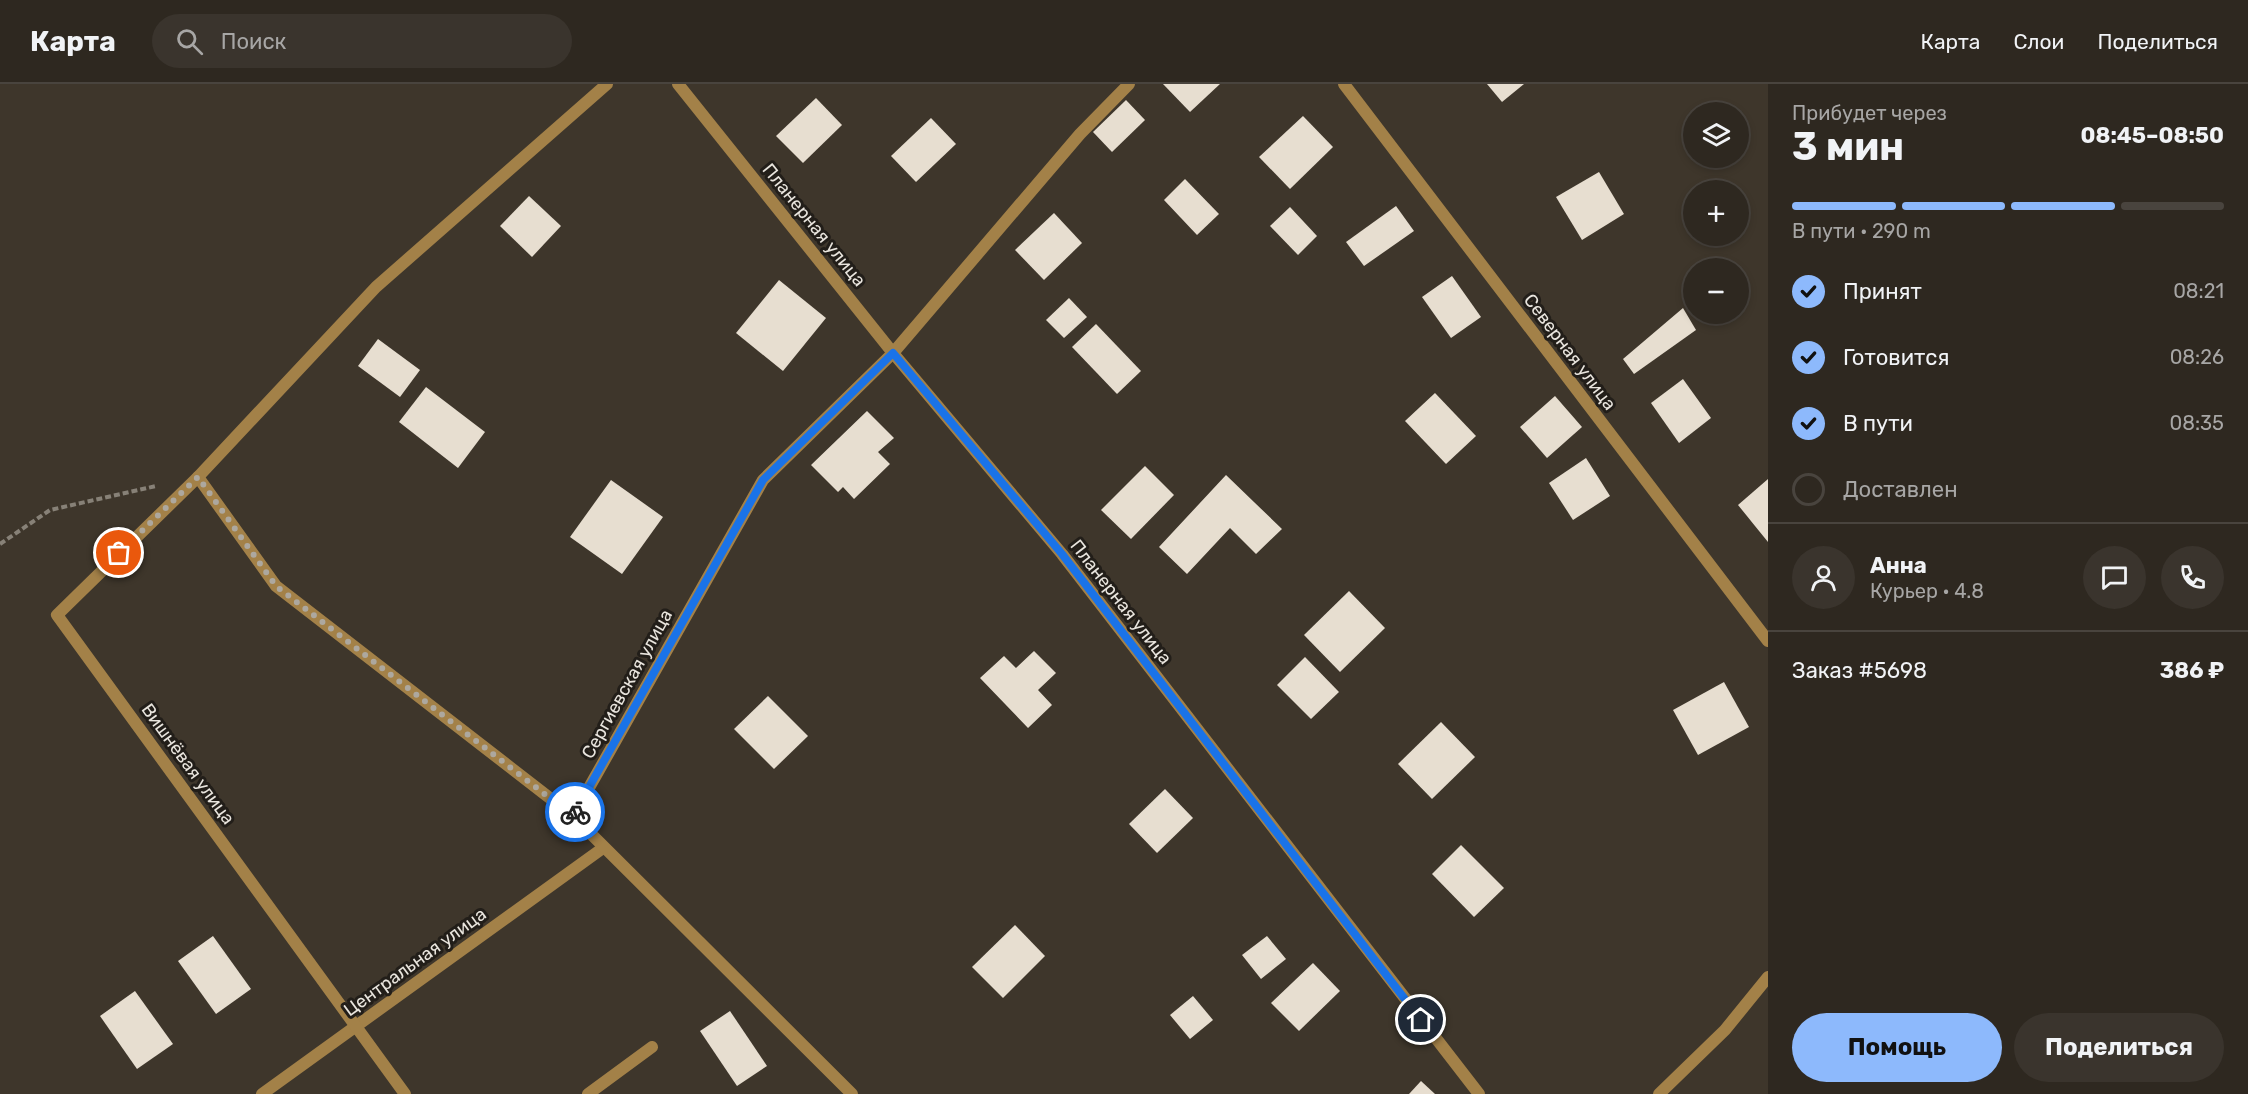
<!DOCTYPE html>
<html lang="ru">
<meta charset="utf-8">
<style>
:root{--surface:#2e2820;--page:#3a342d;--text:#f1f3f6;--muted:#a7a6a5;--line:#49443e;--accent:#8db9fc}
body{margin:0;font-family:Rubik,sans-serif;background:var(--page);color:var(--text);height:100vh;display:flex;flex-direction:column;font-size:22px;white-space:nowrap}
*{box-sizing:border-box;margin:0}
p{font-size:20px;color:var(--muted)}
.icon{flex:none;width:33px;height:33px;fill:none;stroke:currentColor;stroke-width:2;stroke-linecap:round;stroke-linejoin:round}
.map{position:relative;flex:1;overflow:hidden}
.details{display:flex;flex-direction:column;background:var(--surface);width:480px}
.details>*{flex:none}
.controls{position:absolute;left:1683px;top:18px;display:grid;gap:12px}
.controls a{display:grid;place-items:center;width:66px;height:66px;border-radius:50%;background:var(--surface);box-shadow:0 3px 9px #0003,0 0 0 2px var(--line);font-size:30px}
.pin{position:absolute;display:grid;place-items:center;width:51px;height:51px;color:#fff;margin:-26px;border:3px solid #fff;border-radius:50%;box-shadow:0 2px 6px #0007}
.courier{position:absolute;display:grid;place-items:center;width:60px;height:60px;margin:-30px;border:4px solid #1a73e8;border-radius:50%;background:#fff;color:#222;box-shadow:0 2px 8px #0007}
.overview em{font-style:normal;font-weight:700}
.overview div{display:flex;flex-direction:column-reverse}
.overview{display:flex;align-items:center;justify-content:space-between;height:102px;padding:0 24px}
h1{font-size:39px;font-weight:700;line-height:45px}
.bar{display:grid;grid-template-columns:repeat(4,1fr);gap:9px 6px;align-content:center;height:72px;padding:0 24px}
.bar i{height:8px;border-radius:4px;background:var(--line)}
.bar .active{background:var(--accent)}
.bar p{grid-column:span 4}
.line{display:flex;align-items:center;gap:15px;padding:0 24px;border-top:2px solid var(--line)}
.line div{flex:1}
.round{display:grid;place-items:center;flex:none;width:63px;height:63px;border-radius:32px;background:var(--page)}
ol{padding:0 24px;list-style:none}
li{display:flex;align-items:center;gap:18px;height:66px}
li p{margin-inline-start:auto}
li .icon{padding:6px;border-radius:50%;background:var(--accent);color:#111;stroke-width:4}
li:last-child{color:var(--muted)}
li i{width:33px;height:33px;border:3px solid var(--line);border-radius:50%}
.action{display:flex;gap:12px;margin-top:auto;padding:12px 24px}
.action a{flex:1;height:69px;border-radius:36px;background:var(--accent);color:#111;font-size:24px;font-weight:700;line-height:69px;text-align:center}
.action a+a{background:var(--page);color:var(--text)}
header{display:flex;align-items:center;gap:36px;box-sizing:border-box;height:84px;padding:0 30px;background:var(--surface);border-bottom:2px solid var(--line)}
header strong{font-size:28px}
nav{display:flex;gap:33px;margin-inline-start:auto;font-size:21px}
.search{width:420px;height:54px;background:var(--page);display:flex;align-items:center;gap:15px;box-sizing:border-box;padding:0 21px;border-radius:33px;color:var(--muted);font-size:22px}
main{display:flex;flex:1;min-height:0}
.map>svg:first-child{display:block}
</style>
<header>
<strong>Карта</strong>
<div class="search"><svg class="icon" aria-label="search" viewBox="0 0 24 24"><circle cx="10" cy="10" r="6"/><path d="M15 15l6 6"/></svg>Поиск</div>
<nav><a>Карта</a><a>Слои</a><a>Поделиться</a></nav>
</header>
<main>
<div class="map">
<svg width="1768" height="1010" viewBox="0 0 1768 1010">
<rect width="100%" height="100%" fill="#3e362b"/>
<g fill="#e7ded0">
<polygon points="1163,0 1220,0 1190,28"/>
<polygon points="1487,0 1524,0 1502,18"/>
<polygon points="816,14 842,41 803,79 776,52"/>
<polygon points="1126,16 1145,36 1112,68 1093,48"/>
<polygon points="1303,32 1333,63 1290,105 1259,73"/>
<polygon points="931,34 956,60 916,98 891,72"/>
<polygon points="1599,88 1624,130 1582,156 1556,113"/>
<polygon points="1185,95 1219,130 1197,151 1164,116"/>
<polygon points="529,112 561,142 532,173 500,142"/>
<polygon points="1396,122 1414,147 1364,182 1346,158"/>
<polygon points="1290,123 1317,152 1298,171 1270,142"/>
<polygon points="1054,129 1082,159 1044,196 1015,166"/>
<polygon points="1452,192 1481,233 1451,254 1422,213"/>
<polygon points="779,196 826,234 783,287 736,249"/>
<polygon points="1069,214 1087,233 1064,254 1046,236"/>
<polygon points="1683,224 1696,246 1634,290 1623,275"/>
<polygon points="1096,240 1141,287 1117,310 1072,263"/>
<polygon points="378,255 420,286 400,313 358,282"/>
<polygon points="1683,295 1711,334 1679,359 1651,319"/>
<polygon points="426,303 485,348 458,384 399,338"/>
<polygon points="1435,309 1476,352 1446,380 1405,337"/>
<polygon points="1555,312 1582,343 1547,374 1520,343"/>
<polygon points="867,327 894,354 878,368 890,380 854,415 843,403 838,408 811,381"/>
<polygon points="1586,374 1610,412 1573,436 1549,399"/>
<polygon points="1145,382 1174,411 1131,455 1101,426"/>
<polygon points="1226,391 1282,445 1256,470 1230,444 1187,490 1159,463"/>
<polygon points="1768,395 1768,458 1738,421"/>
<polygon points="611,396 663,433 622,490 570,453"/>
<polygon points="1349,507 1385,544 1340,588 1304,551"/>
<polygon points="1034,567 1056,589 1038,606 1052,621 1028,644 980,594 1004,572 1016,584"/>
<polygon points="1305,573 1339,608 1311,635 1277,601"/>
<polygon points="1724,598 1749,643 1698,671 1673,626"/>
<polygon points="768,612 808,652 774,685 734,645"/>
<polygon points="1441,638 1475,673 1432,715 1398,680"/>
<polygon points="1165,705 1193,734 1157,769 1129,740"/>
<polygon points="1461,761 1504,804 1474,833 1432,790"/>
<polygon points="1015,841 1045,872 1003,914 972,883"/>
<polygon points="213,852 251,905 216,930 178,877"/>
<polygon points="1267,852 1286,875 1261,895 1242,871"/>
<polygon points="1313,879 1340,907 1299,947 1271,919"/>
<polygon points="135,907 173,960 137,985 100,932"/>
<polygon points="1193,912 1213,936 1190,955 1170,931"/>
<polygon points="730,927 767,982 737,1002 700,947"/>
<polygon points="1421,997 1435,1010 1409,1010"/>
</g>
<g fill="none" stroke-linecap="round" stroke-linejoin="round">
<polyline stroke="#878177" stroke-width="4" stroke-dasharray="6 3" stroke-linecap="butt" points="0,460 50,426 156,402"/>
<g stroke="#a38148" stroke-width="12">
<polyline points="678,0 893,269 1062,470 1479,1010"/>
<polyline points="1344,0 1768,557"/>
<polyline points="198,393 276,502 573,732"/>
<polyline points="262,1010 603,764"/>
<polyline points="405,1010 57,531 198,393 376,203 607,0"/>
<polyline points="588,1010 652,963"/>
<polyline points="852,1010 573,732 763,396 893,269 1080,50 1129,0"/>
<polyline points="1659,1010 1725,946 1768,893"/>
</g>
</g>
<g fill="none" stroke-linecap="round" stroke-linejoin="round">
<polyline stroke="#ada89f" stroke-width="6" stroke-dasharray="0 10.8" points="119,469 198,393 276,502 573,732 575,728"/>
<polyline stroke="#1a73e8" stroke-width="8" points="575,728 763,396 893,269 1062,470 1421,936"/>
</g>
<g text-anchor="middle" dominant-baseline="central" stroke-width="6" stroke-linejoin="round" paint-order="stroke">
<g font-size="18" fill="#e9e5de" stroke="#221e19">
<text transform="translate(814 141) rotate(51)">Планерная улица</text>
<text transform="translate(1570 268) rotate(53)">Северная улица</text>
<text transform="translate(1121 518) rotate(52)">Планерная улица</text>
<text transform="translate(627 600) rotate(-61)">Сергиевская улица</text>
<text transform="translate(188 680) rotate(54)">Вишнёвая улица</text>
<text transform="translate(415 878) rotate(-36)">Центральная улица</text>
</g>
</g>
</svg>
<div class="controls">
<a><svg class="icon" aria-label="layers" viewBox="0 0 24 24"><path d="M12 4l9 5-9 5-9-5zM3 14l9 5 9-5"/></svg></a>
<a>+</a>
<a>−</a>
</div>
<div class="pin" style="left:119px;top:469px;background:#ea580c"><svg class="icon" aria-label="bag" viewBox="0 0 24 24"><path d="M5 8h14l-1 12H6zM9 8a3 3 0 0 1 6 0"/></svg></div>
<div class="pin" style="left:1421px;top:936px;background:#1f2937"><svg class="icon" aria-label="home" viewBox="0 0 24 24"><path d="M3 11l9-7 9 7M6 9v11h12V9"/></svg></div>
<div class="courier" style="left:575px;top:728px"><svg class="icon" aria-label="bike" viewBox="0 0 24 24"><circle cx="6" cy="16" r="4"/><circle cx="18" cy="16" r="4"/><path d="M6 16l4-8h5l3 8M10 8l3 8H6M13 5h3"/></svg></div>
</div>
<section class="details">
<div class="overview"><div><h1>3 мин</h1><p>Прибудет через</p></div><em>08:45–08:50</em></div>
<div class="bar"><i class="active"></i><i class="active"></i><i class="active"></i><i></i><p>В пути · 290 m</p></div>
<ol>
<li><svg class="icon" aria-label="check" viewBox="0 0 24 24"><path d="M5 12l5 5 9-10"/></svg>Принят<p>08:21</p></li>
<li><svg class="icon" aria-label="check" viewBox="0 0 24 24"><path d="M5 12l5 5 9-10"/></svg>Готовится<p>08:26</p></li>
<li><svg class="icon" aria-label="check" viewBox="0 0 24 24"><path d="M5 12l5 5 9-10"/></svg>В пути<p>08:35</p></li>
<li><i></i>Доставлен</li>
</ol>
<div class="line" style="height:108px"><a class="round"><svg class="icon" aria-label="person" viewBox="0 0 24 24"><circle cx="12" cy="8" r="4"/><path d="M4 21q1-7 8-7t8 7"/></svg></a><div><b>Анна</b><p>Курьер · 4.8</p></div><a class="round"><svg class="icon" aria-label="chat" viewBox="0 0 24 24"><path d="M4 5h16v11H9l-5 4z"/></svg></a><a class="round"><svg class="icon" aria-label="phone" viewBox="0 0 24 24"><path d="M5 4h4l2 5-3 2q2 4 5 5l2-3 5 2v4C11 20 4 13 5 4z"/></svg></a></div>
<div class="line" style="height:78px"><div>Заказ #5698</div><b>386 ₽</b></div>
<div class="action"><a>Помощь</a><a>Поделиться</a></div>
</section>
</main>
